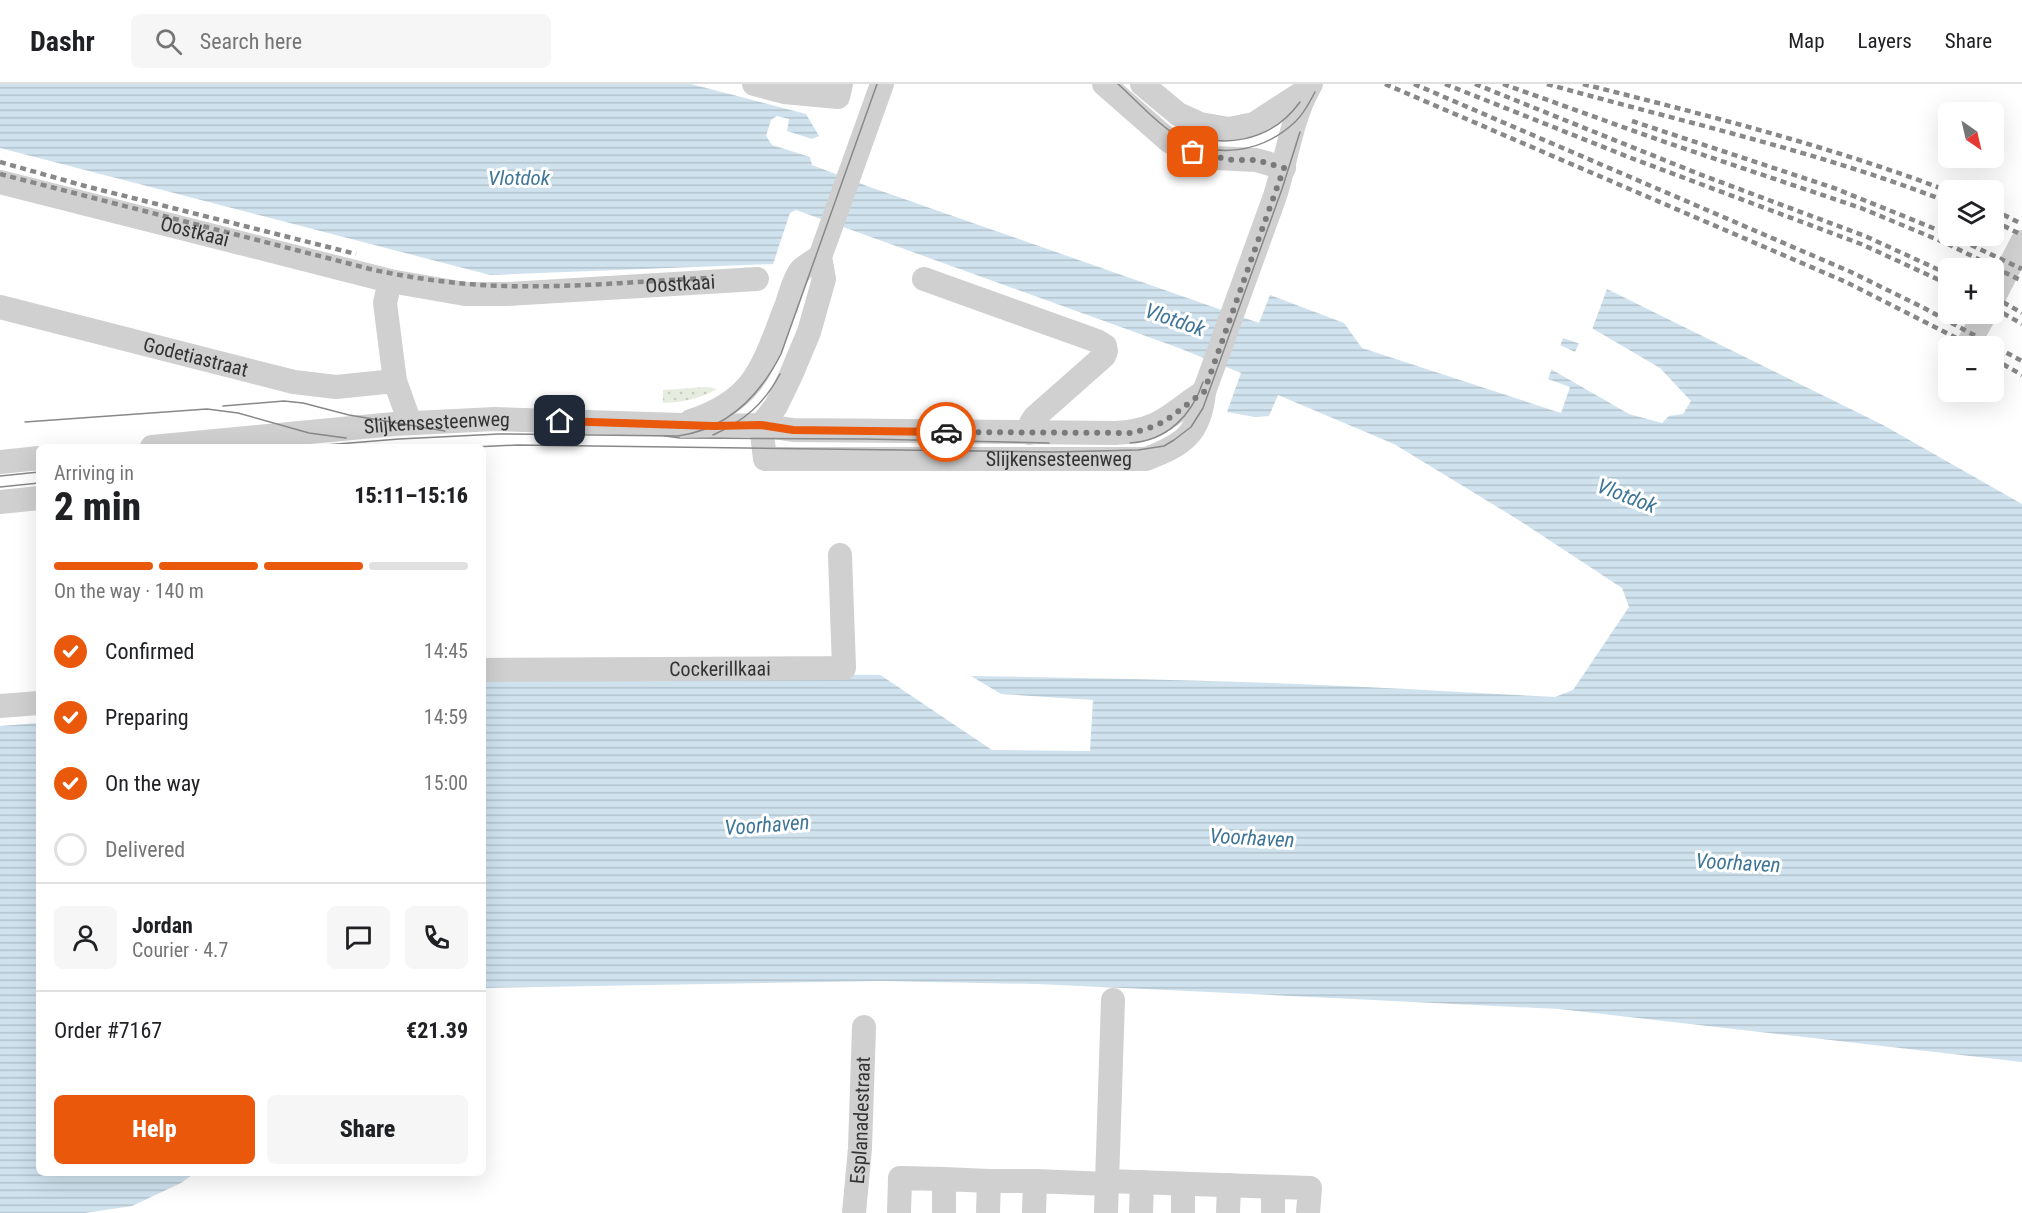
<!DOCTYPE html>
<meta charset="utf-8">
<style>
:root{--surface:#fff;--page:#f6f6f6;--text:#202124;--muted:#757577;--line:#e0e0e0;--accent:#ea580c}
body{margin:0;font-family:"Roboto Condensed",sans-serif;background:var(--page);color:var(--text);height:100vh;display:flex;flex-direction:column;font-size:22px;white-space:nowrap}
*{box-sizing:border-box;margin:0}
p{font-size:20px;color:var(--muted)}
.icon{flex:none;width:33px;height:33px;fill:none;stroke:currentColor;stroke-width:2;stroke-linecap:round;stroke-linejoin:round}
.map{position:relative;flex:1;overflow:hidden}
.panel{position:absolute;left:36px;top:360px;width:450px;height:732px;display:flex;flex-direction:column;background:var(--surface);border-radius:9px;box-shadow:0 6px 24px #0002}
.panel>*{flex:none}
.needle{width:39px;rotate:146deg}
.controls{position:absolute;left:1938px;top:18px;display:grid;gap:12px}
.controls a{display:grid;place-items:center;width:66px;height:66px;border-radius:9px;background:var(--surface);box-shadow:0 6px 24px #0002;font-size:30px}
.pin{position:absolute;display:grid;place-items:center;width:51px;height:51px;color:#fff;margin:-26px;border-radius:12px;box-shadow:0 3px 9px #0006}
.courier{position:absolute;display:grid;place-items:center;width:60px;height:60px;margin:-30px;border:4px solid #ea580c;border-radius:50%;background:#fff;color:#222;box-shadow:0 2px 8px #0007}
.overview em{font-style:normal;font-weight:800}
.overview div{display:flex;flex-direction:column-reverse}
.overview{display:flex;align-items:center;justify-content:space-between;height:102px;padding:0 18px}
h1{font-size:39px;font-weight:800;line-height:45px}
.bar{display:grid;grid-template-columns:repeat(4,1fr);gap:9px 6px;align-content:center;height:72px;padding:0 18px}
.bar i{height:8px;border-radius:4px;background:var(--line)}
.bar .selected{background:var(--accent)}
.bar p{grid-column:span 4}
.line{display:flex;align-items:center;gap:15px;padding:0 18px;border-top:2px solid var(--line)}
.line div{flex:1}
.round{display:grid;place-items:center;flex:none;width:63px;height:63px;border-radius:9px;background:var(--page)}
ol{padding:0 18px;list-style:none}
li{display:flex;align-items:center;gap:18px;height:66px}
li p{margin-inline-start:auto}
li .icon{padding:6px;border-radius:50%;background:var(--accent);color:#fff;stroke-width:4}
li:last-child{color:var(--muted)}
li i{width:33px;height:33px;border:3px solid var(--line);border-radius:50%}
.primary-button{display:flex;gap:12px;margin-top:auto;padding:12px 18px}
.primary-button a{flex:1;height:69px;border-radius:9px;background:var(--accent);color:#fff;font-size:24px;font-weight:800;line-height:69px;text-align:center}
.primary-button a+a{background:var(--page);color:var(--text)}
header{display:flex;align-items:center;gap:36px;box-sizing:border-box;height:84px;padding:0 30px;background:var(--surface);border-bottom:2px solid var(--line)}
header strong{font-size:28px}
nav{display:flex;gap:33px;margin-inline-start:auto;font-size:21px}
.search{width:420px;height:54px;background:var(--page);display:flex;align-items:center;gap:15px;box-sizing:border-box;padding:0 21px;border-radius:9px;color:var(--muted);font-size:22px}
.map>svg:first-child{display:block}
</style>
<header>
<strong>Dashr</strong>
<div class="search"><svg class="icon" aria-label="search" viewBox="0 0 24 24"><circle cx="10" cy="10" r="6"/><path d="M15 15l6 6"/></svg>Search here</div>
<nav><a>Map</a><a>Layers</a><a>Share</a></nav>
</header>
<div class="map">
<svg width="2022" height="1129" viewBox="0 0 2022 1129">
<defs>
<pattern id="grass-dots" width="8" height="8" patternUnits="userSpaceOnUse" patternTransform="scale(1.5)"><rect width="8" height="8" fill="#e6ecdf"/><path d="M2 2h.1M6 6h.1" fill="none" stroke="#c6cbc0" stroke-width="1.8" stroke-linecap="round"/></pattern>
<pattern id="water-rules" width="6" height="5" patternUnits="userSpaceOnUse" patternTransform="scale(1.5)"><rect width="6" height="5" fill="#cfe2ee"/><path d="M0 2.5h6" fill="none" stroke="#b2c2cd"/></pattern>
</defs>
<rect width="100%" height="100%" fill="#fff"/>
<path fill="url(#grass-dots)" d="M707,303L717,305C699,315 684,318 663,319V306Z"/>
<g fill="url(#water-rules)">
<path d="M0,0H691L806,30L819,52L812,55L787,47L789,35L777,32L771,36L766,52L772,61L810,73L812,81L867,102L1259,239L1270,211L1344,239L1362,264L1561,329L1570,303L1548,295L1563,254L1586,262L1607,205L1883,341L2022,420V978L1559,925L1166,906L1037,900L880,897L483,904L484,589C755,590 1026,590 1297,600C1383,603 1469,609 1555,613L1573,606L1629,523L1622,504L1517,435L1394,360L1278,311L1269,332L1255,333L1227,328L1241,289L1179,264L796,126L790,129L773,180L490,191L0,64Z"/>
<polygon points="39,639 39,1089 195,1089 181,1099 132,1122 85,1129 0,1129 0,642"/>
</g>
<g fill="#fff">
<polygon points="1590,243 1660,284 1691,317 1683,330 1669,332 1662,339 1629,330 1549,284 1558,260 1575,268 1580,257 1584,259"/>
<polygon points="876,588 966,589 1001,610 1093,616 1090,667 992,666"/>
</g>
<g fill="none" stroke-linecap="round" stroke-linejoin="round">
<g stroke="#d0d0d0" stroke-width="24">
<polyline points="754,0 784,8 838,13 841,0"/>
<polyline points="1104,0 1169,57 1193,68 1215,74 1256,76 1284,84"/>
<polyline points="1142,0 1178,30 1200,40 1229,45 1254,40 1308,5"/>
<path id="s1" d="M0,98L390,197L465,210H507L757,195"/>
<polyline points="924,195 1097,257 1105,262 1106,267 1104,272 1035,333 1031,339 1030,349"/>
<polyline points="390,197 385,219 395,297 410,339"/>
<polyline points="1994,213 2022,158"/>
<path id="s2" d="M0,223L294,298L336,303L395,297"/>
<polyline points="1967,262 1985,230"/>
<path d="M691,337C758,315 763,280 787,220C790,211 794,194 801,186C806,181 814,177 820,173"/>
<path id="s3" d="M761,341L765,375H1146C1183,361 1200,350 1204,308L1275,112C1287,75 1291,34 1311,0"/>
<polyline points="761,341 776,322 791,291 809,248 824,195 820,173 882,0"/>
<path id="s4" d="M152,363L394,340L495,335L713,342L761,341L793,346L1115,349C1161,347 1169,330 1204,308"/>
<polyline points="0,378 39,374"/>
<polyline points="0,418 39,414"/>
<path id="s5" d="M483,586L844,584L840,471"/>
<polyline points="0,622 39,619"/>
<polyline points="1107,1097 1310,1104 1308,1129"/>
<path id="s6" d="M854,1129L860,1064L864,943"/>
<polyline points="899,1129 900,1094 944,1095"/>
<polyline points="944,1129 944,1095 989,1097"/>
<polyline points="988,1129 989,1097 1035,1097"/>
<polyline points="1034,1129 1035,1097 1107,1100"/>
<polyline points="1106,1129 1113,916"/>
<polyline points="1141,1129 1142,1098"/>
<polyline points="1183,1129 1183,1100"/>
<polyline points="1228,1129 1229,1101"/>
<polyline points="1273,1129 1273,1103"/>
</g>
<g stroke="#888" stroke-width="1.5">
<path d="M1118,0C1137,17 1155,38 1177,52C1215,76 1262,69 1295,38C1304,30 1309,19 1315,8"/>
<path d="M1178,43C1219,69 1272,57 1300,18"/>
<polyline points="223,322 284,317 303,319 349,331 445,347"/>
<polyline points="25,338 207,325 238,329 309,349 346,354"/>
<path d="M713,351C744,337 764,320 780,290"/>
<polyline points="665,352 680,354 865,355 1049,359"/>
<path d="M1130,359C1167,357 1192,331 1203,298"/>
<path d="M301,363L399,355L499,350L678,352C727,345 759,313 781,270L877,0"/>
<polyline points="474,363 518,361 1055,368 1138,366 1164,362 1174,356 1191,343 1203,324 1282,105 1300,48"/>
<polyline points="0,392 39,388"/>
<polyline points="0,403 39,399"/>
</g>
<g stroke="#888" stroke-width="4.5" stroke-dasharray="6 4.5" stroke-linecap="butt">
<polyline points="1385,0 1846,198 1972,262"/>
<polyline points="1414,0 1851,188 1924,224 2022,277"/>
<polyline points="1445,0 1631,74 1861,160 1948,200"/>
<polyline points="1475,0 1699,90 1865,152 1948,190"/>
<polyline points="1503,0 1659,56 1861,124 1948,160 2022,197"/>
<path d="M1547,0C1682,38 1818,67 1948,118"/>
<path d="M1583,0C1706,31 1830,62 1948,107"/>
<polyline points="1632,37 1834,104 1948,150"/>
<polyline points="0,78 85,102 356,170"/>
<path d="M0,90L374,186C418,195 461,201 506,202C573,204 641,197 708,194"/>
<polyline points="1994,126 2022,140"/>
<polyline points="1994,137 2022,151"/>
<polyline points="1952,152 2022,185"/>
<polyline points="1994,213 2022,229"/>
<polyline points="1994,224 2022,240"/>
<polyline points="1994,275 2022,291"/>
</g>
</g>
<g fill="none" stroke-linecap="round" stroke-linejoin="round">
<path stroke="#7a7a7a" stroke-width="6" stroke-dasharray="0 10.8" d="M946,348L1133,349C1145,345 1158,342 1169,334C1181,326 1192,316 1204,308L1284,84L1256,76H1232L1193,68"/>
<polyline stroke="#ea580c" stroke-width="8" points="560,337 713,342 761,341 793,346 946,348"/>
</g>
<g text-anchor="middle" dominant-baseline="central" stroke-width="6" stroke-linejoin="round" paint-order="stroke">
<g font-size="20" fill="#333" stroke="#fff">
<text stroke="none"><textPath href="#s1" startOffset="201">Oostkaai</textPath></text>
<text stroke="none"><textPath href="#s1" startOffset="694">Oostkaai</textPath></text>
<text stroke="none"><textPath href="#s2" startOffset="202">Godetiastraat</textPath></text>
<text stroke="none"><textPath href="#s4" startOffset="286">Slijkensesteenweg</textPath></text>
<text stroke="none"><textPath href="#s3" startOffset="328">Slijkensesteenweg</textPath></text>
<text stroke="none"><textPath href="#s5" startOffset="237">Cockerillkaai</textPath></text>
<text stroke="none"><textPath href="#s6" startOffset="93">Esplanadestraat</textPath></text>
</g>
<g font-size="21" font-style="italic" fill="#3f7597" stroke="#fff">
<text x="519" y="94">Vlotdok</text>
<text transform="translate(1175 236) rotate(19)">Vlotdok</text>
<text transform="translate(1627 412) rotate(21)">Vlotdok</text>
<text transform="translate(767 741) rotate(-4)">Voorhaven</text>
<text transform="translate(1252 754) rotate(3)">Voorhaven</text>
<text transform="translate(1738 779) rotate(3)">Voorhaven</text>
</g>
</g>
</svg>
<div class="controls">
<a><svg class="needle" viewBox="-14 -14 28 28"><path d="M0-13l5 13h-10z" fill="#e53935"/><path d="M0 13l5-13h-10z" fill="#757577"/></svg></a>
<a><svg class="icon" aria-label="layers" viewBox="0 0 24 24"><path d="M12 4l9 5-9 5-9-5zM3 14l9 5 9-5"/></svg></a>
<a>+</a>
<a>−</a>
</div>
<div class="pin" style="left:1193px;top:68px;background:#ea580c"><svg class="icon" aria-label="bag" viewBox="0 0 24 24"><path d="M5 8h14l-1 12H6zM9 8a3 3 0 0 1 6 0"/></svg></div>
<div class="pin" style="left:560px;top:337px;background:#1f2937"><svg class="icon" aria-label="home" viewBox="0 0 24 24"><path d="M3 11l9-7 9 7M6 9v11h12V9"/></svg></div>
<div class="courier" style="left:946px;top:348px"><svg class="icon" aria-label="car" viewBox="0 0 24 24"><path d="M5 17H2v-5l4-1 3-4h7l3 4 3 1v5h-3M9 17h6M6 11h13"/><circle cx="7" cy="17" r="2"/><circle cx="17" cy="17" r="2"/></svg></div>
<section class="panel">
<div class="overview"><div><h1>2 min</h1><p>Arriving in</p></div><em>15:11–15:16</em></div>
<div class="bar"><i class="selected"></i><i class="selected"></i><i class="selected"></i><i></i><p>On the way · 140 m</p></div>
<ol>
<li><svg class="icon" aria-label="check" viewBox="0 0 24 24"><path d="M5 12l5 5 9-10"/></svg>Confirmed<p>14:45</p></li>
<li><svg class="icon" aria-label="check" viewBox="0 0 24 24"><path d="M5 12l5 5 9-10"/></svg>Preparing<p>14:59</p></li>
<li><svg class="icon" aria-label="check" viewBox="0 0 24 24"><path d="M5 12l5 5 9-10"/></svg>On the way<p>15:00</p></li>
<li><i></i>Delivered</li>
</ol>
<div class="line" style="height:108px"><a class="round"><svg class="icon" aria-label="person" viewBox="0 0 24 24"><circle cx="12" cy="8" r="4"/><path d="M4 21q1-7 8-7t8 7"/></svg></a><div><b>Jordan</b><p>Courier · 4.7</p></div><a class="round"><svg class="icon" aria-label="chat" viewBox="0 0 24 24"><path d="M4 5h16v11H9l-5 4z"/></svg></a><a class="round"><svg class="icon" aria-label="phone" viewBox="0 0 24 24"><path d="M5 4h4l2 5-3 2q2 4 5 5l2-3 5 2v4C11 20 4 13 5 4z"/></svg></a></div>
<div class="line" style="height:78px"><div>Order #7167</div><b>€21.39</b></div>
<div class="primary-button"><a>Help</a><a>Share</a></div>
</section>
</div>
